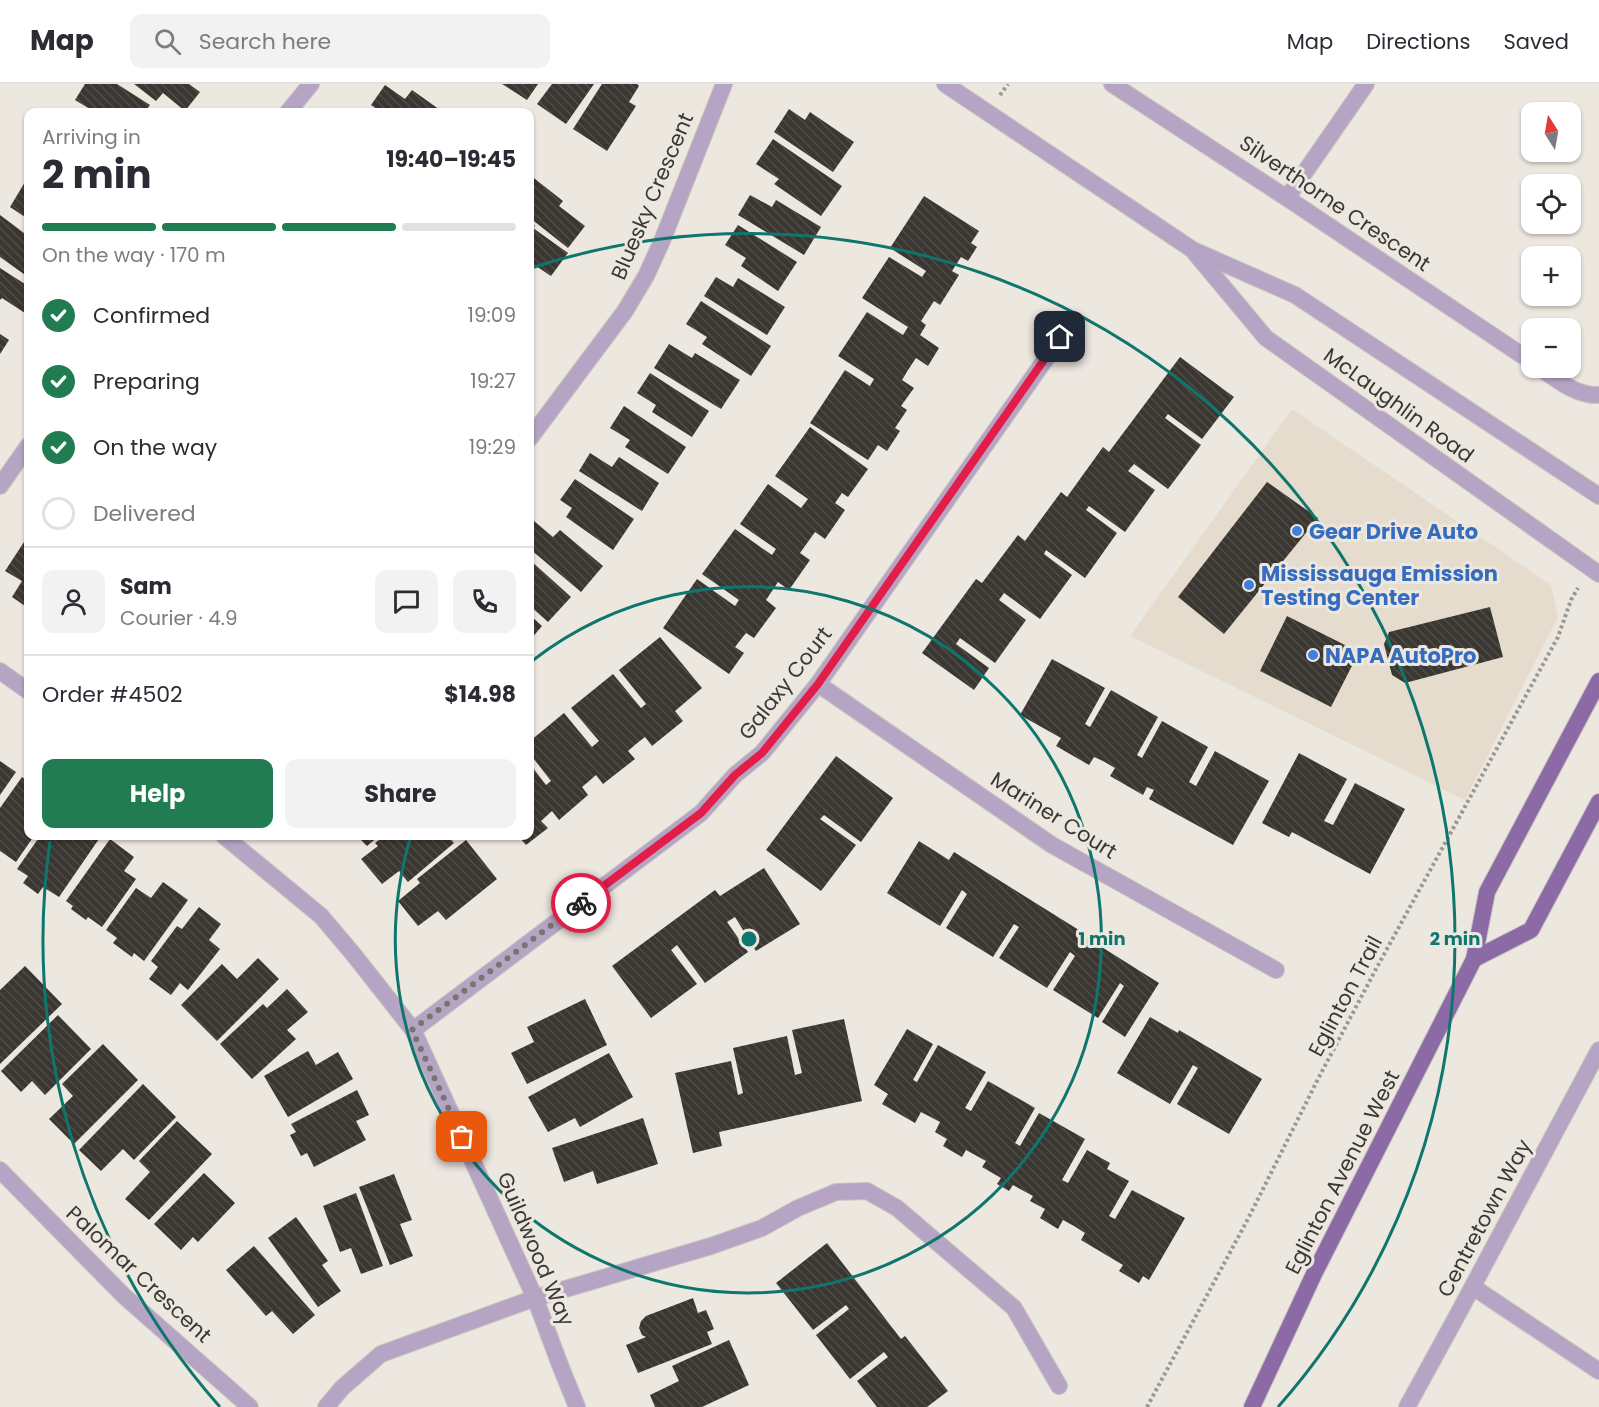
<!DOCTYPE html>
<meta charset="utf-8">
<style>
:root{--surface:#fff;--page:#f2f2f3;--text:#2b2b33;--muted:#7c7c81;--line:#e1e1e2;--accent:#227c51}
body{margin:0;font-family:Poppins,sans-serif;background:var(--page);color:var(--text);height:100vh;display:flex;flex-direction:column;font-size:22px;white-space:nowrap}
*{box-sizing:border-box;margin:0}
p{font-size:20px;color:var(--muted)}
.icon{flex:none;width:33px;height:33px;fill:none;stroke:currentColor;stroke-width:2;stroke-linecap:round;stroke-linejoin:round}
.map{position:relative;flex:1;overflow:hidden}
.sheet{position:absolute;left:24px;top:24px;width:510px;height:732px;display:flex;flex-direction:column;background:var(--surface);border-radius:12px;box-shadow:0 2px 4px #0004}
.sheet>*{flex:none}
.needle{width:39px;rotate:349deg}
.tools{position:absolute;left:1521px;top:18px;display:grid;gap:12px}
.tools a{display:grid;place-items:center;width:60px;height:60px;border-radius:12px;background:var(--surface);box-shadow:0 2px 4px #0004;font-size:30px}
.pin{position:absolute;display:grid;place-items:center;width:51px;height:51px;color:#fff;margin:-26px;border-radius:12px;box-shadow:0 3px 9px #0006}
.courier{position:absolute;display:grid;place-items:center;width:60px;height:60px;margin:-30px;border:4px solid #e11d48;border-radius:50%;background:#fff;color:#222;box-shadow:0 2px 8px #0007}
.head em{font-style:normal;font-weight:700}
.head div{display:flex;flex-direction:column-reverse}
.head{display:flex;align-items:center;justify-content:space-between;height:102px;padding:0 18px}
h1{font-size:39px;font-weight:700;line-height:45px}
.bar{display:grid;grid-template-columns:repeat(4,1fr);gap:9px 6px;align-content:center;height:72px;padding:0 18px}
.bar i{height:8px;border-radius:4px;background:var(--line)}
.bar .on{background:var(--accent)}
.bar p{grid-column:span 4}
.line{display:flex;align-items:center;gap:15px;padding:0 18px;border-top:2px solid var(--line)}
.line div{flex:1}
.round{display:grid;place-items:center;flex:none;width:63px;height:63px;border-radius:12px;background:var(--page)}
ol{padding:0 18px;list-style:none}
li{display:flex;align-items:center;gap:18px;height:66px}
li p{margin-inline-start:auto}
li .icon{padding:6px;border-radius:50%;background:var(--accent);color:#fff;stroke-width:4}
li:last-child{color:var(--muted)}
li i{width:33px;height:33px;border:3px solid var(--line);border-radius:50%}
.primary-button{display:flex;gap:12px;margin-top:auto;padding:12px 18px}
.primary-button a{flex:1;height:69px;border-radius:12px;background:var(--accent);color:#fff;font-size:24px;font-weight:700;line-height:69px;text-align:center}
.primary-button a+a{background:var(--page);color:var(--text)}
header{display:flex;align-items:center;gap:36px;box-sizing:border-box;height:84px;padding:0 30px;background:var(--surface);border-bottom:2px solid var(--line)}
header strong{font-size:28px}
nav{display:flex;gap:33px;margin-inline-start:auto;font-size:21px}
.search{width:420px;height:54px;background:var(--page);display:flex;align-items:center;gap:15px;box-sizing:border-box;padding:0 21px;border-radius:12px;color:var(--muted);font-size:22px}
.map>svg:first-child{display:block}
</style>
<header>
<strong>Map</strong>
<div class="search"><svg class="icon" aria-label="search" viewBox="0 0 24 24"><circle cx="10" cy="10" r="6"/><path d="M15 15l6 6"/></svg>Search here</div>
<nav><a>Map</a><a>Directions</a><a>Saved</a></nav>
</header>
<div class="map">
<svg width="1599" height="1323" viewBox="0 0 1599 1323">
<defs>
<pattern id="building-back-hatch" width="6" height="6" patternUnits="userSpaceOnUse" patternTransform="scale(1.5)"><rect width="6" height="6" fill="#3a3631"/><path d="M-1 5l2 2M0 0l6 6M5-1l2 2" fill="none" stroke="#4f4b47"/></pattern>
</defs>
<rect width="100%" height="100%" fill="#ece7df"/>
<polygon fill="#e6dcce" points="1292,325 1551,501 1558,533 1465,716 1130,552"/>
<g fill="url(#building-back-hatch)">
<polygon points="85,0 117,0 150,21 145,28 95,28 75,16"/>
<polygon points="134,0 189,0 200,8 185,27 163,9 156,17"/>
<polygon points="502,0 538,0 527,16"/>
<polygon points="552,0 594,0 566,40 537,20"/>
<polygon points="602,0 637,0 639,2 629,18 636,22 607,67 573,45"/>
<polygon points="385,1 405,15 412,6 443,28 381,28 371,21"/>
<polygon points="789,25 805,36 810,28 854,58 833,88 774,48"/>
<polygon points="773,55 842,102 821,132 774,100 779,95 756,80"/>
<polygon points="530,91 563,117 559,122 585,142 568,164 530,134"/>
<polygon points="25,98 28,101 28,135 10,123"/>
<polygon points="750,111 772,123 776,116 821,143 804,171 738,131"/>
<polygon points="924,112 979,147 971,159 977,163 968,177 961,173 952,187 959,191 940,221 934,217 921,237 926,241 920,251 939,264 928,282 916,274 908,286 902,296 914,304 901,322 907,326 895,344 900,347 887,367 878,361 868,376 810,339 845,286 870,302 874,295 838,272 867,228 903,251 908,243 862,214 889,173 922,193 926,187 890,164"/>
<polygon points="0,131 28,152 28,193 0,173"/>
<polygon points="530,138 535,142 533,144 568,169 551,192 530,178"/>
<polygon points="738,141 797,178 778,207 741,182 746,174 725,161"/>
<polygon points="0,184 28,202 28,231 2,214 0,216"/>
<polygon points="716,193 733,203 738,194 785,223 767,251 704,212"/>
<polygon points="701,217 771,262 751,292 702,260 707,253 686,240"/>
<polygon points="0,250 9,256 0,270"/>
<polygon points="669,260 692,274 695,269 740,296 721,325 654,284"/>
<polygon points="1180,273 1234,313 1202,355 1168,330 1165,334 1201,361 1168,405 1134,380 1128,387 1155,406 1125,448 1089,422 1086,426 1117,449 1085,494 1046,466 1044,470 1072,491 1040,535 1004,509 999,516 1026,536 995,579 960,554 956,560 989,584 974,606 922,569 976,495 982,499 1018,451 1025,457 1061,408 1067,413 1103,363 1109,368"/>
<polygon points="650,289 709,327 692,353 652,328 656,321 637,309"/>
<polygon points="624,322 686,363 668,390 625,363 630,356 610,344"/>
<polygon points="810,343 868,385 848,413 842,409 835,419 845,426 825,455 815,448 800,469 810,476 789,506 778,498 766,516 776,524 754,554 746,549 735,563 744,569 729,590 663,544 697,495 735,522 739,516 702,490 735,445 772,471 776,465 740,440 768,400 801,424 808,415 775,392"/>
<polygon points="590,369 612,383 619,373 659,399 642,427 579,387"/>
<polygon points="575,395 634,435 613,466 566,433 572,424 560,416"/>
<polygon points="1267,398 1318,434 1224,550 1178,513"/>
<polygon points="534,437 553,453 560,446 603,482 581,508 530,465 530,442"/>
<polygon points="28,452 28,524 12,513 22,497 5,487"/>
<polygon points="530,476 571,513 548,538 530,522"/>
<polygon points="1490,523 1503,573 1405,599 1392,591 1384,560 1389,548"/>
<polygon points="530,531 542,542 530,556"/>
<polygon points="1287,532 1359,568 1331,623 1260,587"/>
<polygon points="660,553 702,604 675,627 683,637 652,662 645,653 636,660 628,667 635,675 603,700 596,691 588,698 582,703 588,711 559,736 552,727 541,737 548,744 526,761 518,752 530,752 530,680 546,701 551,697 530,670 530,657 564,629 592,663 599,657 571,624 613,590 641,624 646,620 619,586"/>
<polygon points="1052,575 1105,604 1085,640 1090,643 1111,606 1158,633 1137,671 1142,674 1162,637 1208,663 1189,698 1196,702 1215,667 1269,697 1233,761 1149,715 1154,706 1147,703 1143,711 1110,692 1115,684 1103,677 1094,673 1089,681 1056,662 1061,654 1020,631"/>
<polygon points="1299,669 1347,695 1324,737 1333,741 1355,699 1405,725 1370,790 1292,748 1289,753 1262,739"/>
<polygon points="836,672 893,714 861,758 824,731 820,735 856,761 821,807 766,766"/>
<polygon points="0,677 16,688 0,711"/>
<polygon points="22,693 28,698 28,752 34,752 16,778 0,767 0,724"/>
<polygon points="40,752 101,752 59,813 43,803 38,810 23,799 28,792 17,785"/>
<polygon points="357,752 379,752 367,762"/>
<polygon points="384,752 448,752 454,759 408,798 399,787 382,800 361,775 378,762 375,759"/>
<polygon points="110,755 134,773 124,787 136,795 102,843 88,833 86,836 71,825 73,822 66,817"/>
<polygon points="466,756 497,795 446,836 438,827 418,842 398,817 420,799 417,795"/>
<polygon points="919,757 949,776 954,768 1082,848 1081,850 1159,899 1125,953 1102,938 1124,902 1120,899 1098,934 1053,906 1075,872 1070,868 1047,904 999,874 1019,843 1014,840 993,873 946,844 967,810 962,806 940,842 887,809"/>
<polygon points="764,784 800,840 756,867 735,833 727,838 748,868 705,899 677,861 671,866 697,900 651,934 612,882 715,806 720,812"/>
<polygon points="163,798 188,816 144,877 134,869 132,873 113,859 117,854 106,846 136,804 151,814"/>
<polygon points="199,823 221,840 209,856 220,865 188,906 180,899 171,911 149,895 158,883 151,877 177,842 182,845"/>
<polygon points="258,874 279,895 217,957 181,921 222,880 237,895"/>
<polygon points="25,882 62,920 0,980 0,906"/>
<polygon points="287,905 308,928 287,946 296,955 252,995 220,960 263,920 267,924"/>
<polygon points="585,915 607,961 527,1000 511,969 534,958 527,943"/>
<polygon points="58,931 91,965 45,1011 32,997 21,1008 1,987"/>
<polygon points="1150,933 1178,949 1179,946 1262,995 1229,1050 1177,1020 1198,984 1193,981 1170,1020 1117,989"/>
<polygon points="844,935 862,1017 719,1048 722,1062 693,1069 675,989 731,977 738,1011 743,1009 733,964 787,952 795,991 802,989 792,946"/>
<polygon points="907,945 933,960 913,996 917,998 938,961 986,988 965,1024 971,1027 988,997 1035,1024 1015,1059 1020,1062 1039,1029 1085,1055 1062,1096 1068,1099 1087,1066 1110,1079 1107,1085 1129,1097 1109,1132 1115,1135 1132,1106 1185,1134 1149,1196 1143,1192 1139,1199 1119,1187 1123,1181 1081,1156 1085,1149 1074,1142 1063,1136 1058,1145 1040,1134 1045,1125 1030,1117 1033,1112 1013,1101 1009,1107 997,1100 1001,1094 982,1083 986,1077 966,1066 962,1073 943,1062 947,1055 935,1048 940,1038 921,1028 915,1039 882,1020 888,1010 874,1001"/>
<polygon points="103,960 138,996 74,1060 49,1035 73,1012 62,1000"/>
<polygon points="308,967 316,981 338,968 353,995 288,1033 264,992"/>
<polygon points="609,969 633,1013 580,1043 575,1034 548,1048 528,1013"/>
<polygon points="143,1000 176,1033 134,1076 123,1065 101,1087 79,1066"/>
<polygon points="357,1006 369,1031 356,1037 366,1056 314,1083 307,1069 301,1072 290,1051 296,1048 291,1040"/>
<polygon points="643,1034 658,1080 597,1100 593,1087 564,1098 552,1064"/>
<polygon points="177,1037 212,1070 149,1136 125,1115 150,1088 139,1077"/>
<polygon points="204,1089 235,1119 198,1158 193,1153 181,1166 154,1140"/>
<polygon points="394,1090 412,1136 400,1140 413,1172 390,1181 359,1103"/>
<polygon points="356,1109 383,1182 361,1190 351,1164 340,1168 323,1122"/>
<polygon points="296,1133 328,1177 322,1181 341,1207 318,1223 268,1154"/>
<polygon points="827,1159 901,1255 905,1252 948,1307 927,1323 877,1323 857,1297 888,1273 884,1268 850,1295 816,1251 849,1225 846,1221 813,1246 776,1199"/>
<polygon points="254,1162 315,1231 293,1250 272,1227 266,1232 226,1186"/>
<polygon points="693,1214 698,1229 706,1226 714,1245 707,1248 712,1260 638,1289 626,1261 646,1253 642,1251 639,1244 641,1237 646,1232"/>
<polygon points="729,1256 749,1301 702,1323 655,1323 650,1311 679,1297 672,1282"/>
</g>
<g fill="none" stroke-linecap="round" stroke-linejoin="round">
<g stroke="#c8c4bd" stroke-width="18">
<g id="minor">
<polyline points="1112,0 1287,114 1532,278"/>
<polyline points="288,28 311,0"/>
<polyline points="1287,114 1366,0"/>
<path d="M1540,284C1558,296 1576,312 1599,311"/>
<polyline points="530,354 625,227 646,192 662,157 724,0"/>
<polyline points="0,402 28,362"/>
<polyline points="0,587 28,607"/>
<polyline points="818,600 1052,761 1276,886"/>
<polyline points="224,752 321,832 354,871 413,946 535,1214 560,1281 577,1323"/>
<polyline points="413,946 701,729 735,691 762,669 818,600 1061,253"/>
<polyline points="0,1086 124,1212 250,1323"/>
<polyline points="1473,1203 1599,1287"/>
<polyline points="326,1323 342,1304 381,1270 535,1214 711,1162 762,1144 798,1124 836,1108 867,1107 897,1124 1014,1224 1059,1302"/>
<polyline points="1407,1323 1459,1228 1599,966"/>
</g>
</g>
<g stroke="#c8c4bd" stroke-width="18">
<g id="tertiary">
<polyline points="945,0 1193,166 1295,211 1599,412"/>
<polyline points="1195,169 1266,254 1599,490"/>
</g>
</g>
<g stroke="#c8c4bd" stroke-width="18">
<g id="primary">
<polyline points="1474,875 1531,846 1599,718"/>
<polyline points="1252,1323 1314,1190 1474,875 1487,808 1599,597"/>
</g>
</g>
<g stroke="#9b9791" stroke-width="4" stroke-dasharray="3 3" stroke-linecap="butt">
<polyline points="1000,11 1008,0"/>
<polyline points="1147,1323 1249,1133 1318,995 1376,885 1558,553 1571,516 1578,504"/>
</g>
<use href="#minor" stroke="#b6a4c5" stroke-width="16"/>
<use href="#tertiary" stroke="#b6a4c5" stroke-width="16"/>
<use href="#primary" stroke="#8c6aa6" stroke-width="16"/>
</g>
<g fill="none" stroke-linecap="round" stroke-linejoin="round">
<polyline stroke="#787570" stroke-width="6" stroke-dasharray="0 10.8" points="462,1053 412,946 581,819"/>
<polyline stroke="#e11d48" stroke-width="8" points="581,819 701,729 735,691 762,669 818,600 1060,253"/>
</g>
<g fill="none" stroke="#0f766e" stroke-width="3">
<path d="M532 577A353 353 0 1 1 411 752"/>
<path d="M220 1323A706 706 0 0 1 50 757M531 184A706 706 0 0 1 1278 1323"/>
</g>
<g fill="#3f7fe0" stroke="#ece7df" stroke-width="2">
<circle cx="1297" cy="447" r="6"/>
<circle cx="1249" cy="501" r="6"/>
<circle cx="1313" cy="571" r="6"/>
</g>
<g text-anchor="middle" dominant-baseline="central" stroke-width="6" stroke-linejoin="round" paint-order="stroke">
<g font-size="21" fill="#3a3835" stroke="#ece7df">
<text transform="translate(652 112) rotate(-67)">Bluesky Crescent</text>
<text transform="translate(1335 119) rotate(34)">Silverthorne Crescent</text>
<text transform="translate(1399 321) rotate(36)">McLaughlin Road</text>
<text transform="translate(785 599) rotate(-52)">Galaxy Court</text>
<text transform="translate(1054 731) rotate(32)">Mariner Court</text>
<text transform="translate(1345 912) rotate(-62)">Eglinton Trail</text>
<text transform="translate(1342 1088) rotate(-63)">Eglinton Avenue West</text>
<text transform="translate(1484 1134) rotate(-62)">Centretown Way</text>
<text transform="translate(536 1165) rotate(67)">Guildwood Way</text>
<text transform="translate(139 1190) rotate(43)">Palomar Crescent</text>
</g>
<g font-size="21" font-weight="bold" fill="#366cbe" stroke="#ece7df" text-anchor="start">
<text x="1309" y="447">Gear Drive Auto</text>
<text x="1261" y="489">Mississauga Emission<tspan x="1261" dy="24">Testing Center</tspan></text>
<text x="1325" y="571">NAPA AutoPro</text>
</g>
</g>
<circle cx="749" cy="855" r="9" fill="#0f766e" stroke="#ece7df" stroke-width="3"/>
<g font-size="18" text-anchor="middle" font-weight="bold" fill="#0f766e" stroke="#ece7df" stroke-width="6" stroke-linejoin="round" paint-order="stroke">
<text x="1102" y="861">1 min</text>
<text x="1455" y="861">2 min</text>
</g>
</svg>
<div class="tools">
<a><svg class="needle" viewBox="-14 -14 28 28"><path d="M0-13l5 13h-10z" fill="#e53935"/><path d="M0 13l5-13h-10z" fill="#7c7c81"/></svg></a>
<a><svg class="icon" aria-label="locate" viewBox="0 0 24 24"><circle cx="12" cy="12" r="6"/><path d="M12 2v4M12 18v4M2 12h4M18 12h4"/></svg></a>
<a>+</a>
<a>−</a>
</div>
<div class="pin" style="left:462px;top:1053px;background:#ea580c"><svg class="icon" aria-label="bag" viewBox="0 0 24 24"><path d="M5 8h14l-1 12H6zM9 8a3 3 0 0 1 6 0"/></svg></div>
<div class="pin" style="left:1060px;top:253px;background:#1f2937"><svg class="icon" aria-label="home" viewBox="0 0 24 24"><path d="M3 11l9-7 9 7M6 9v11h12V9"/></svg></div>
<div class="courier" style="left:581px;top:819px"><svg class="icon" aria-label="bike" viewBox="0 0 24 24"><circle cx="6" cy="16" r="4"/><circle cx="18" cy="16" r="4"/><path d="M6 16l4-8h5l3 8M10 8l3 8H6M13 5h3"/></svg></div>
<section class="sheet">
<div class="head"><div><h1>2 min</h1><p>Arriving in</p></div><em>19:40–19:45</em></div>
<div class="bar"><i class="on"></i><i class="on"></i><i class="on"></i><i></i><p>On the way · 170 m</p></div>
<ol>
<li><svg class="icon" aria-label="check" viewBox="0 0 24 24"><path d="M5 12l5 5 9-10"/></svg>Confirmed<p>19:09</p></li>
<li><svg class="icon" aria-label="check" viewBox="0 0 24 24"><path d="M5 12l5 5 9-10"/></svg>Preparing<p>19:27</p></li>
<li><svg class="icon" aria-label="check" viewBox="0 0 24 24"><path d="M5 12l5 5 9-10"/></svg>On the way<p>19:29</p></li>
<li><i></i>Delivered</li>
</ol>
<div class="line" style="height:108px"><a class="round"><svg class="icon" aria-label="person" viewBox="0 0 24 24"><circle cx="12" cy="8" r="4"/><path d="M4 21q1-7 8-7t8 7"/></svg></a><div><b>Sam</b><p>Courier · 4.9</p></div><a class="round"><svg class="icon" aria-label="chat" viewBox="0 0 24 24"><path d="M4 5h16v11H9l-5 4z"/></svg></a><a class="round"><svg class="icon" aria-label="phone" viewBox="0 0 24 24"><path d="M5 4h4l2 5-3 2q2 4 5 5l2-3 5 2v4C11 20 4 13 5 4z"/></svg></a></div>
<div class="line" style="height:78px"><div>Order #4502</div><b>$14.98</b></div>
<div class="primary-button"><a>Help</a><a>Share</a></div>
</section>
</div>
